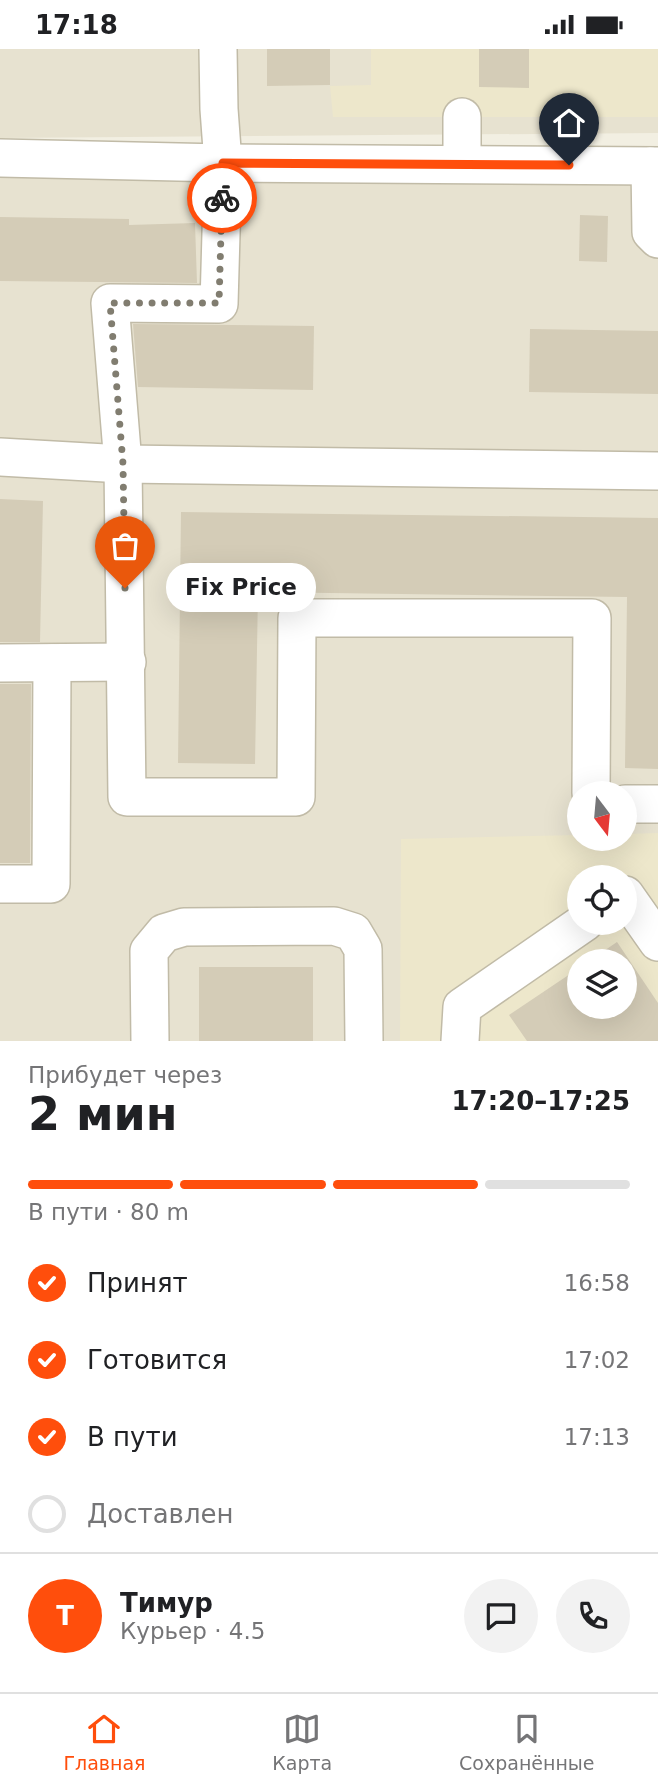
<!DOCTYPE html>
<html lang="ru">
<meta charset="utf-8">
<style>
:root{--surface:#fff;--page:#f2f2f2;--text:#202124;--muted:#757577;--line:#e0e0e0;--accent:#ff4e0c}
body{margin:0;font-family:"DejaVu Sans",sans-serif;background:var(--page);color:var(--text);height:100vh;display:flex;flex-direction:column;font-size:26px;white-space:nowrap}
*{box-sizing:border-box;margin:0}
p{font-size:23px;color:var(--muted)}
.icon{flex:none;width:38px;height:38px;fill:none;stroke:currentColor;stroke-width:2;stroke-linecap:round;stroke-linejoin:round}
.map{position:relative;height:992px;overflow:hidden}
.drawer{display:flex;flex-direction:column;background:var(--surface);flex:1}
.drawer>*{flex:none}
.needle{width:46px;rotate:164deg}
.buttons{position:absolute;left:567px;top:732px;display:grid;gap:14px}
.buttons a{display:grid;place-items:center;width:70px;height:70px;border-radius:50%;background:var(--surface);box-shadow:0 7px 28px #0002;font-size:35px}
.pin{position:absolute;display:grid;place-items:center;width:60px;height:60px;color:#fff;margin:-72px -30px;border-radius:50% 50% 50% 0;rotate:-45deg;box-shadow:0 0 7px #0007}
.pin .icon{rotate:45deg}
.courier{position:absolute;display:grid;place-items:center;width:70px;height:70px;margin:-35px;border:5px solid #ff4e0c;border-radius:50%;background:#fff;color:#222;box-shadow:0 2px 9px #0007}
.bubble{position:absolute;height:49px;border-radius:24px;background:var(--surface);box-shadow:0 7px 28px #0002;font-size:23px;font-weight:700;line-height:49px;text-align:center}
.head em{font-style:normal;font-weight:700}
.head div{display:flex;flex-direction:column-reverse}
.head{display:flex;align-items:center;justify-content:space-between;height:119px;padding:0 28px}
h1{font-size:46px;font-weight:700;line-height:52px}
.bar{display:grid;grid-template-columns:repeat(4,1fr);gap:10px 7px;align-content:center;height:84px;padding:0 28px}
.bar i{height:9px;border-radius:5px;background:var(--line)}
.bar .on{background:var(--accent)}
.bar p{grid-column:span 4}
.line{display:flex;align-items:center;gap:18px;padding:0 28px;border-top:2px solid var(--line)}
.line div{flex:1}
.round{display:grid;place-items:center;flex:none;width:74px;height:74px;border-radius:37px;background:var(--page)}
ol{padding:0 28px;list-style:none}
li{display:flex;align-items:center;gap:21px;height:77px}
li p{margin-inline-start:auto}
li .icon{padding:7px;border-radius:50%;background:var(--accent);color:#fff;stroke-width:4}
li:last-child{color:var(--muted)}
li i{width:38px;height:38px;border:4px solid var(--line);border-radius:50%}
.status{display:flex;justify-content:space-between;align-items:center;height:49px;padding:0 35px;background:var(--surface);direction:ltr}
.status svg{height:19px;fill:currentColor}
.tabs{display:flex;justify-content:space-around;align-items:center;height:98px;border-top:2px solid var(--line);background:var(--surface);font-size:19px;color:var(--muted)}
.tabs a{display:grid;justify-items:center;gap:4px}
.tabs .on{color:var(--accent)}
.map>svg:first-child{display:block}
</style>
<div class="status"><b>17:18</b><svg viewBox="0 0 49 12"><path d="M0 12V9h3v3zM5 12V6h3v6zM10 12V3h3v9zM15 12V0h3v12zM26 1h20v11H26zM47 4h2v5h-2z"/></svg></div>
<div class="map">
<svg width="658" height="992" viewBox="0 0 658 992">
<rect width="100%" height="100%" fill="#f2efe2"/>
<g fill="#e7e2d0" fill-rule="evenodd">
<polygon points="0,0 658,0 658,84 0,89"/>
<path d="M0,128L658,132V992H0ZM579,744H625V789H579ZM579,828H625V873H579ZM579,912H625V957H579Z"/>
</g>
<g fill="#ede7cb" fill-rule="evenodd">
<polygon points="371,0 658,0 658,68 333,68 330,37 371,36"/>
<path d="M658,784V992H400L401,790L579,786V789H625V785ZM579,828H625V873H579ZM579,912H625V957H579Z"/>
</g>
<g fill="#d4ccb7">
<polygon points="267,0 330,0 330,36 267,37"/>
<polygon points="479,0 529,0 529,39 479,38"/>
<polygon points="580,166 608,167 607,213 579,212"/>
<polygon points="0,168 129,170 129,176 195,174 197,234 0,232"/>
<polygon points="133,275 314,277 313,341 138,338"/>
<polygon points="530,280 658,282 658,345 529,343"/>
<polygon points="0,450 43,452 40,593 0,593"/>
<polygon points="181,463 658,469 658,720 625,719 627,548 258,543 255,715 178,714"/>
<polygon points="0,635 31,635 30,814 0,814"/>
<polygon points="617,893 658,954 658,992 527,992 509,966 579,919 579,957 625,957 625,912 589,912"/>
<rect x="199" y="918" width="114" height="74"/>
</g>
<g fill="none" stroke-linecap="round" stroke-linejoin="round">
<g stroke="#c1bba7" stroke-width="40">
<g id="minor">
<polyline points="218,0 219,60 223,114 219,255 110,254 123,415 127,748 296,748 297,569 592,569 591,744"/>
<polyline points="0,109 223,114 658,117"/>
<polyline points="462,115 462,68"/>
<polyline points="650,117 651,183 658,190"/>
<polyline points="0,408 123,415 658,422"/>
<polyline points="0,614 127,613"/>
<polyline points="625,755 658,755"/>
<polyline points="0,835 51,835 52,614"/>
<polyline points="625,846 658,893"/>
<polyline points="150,992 149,902 164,884 184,878 334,877 353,883 363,900 364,992"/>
<polyline points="460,992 462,958 585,873"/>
</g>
</g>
<use href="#minor" stroke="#fff" stroke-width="37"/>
</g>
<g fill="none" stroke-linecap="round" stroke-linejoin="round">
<polyline stroke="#817d70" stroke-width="7" stroke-dasharray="0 12.6" points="125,539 123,415 110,254 219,254 222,149"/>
<polyline stroke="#ff4e0c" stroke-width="9" points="222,149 223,114 569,116"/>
</g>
</svg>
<div class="buttons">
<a><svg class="needle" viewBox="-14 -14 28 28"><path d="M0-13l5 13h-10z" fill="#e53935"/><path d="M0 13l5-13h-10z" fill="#757577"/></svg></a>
<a><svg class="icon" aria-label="locate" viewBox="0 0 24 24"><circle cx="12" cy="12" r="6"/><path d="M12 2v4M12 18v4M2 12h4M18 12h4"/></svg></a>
<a><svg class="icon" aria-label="layers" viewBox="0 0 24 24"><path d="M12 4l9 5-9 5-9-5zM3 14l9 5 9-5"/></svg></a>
</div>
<div class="pin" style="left:125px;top:539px;background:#ea580c"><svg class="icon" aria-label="bag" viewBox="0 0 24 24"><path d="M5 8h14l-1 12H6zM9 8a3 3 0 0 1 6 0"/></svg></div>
<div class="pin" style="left:569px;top:116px;background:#1f2937"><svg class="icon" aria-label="home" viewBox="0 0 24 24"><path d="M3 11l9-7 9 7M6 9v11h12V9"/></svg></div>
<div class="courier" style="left:222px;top:149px"><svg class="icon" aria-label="bike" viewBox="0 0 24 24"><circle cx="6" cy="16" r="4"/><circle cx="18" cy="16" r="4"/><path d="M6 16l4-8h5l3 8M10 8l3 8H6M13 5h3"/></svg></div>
<div class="bubble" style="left:166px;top:514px;width:150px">Fix Price</div>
</div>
<section class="drawer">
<div class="head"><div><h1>2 мин</h1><p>Прибудет через</p></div><em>17:20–17:25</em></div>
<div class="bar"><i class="on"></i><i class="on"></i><i class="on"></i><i></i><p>В пути · 80 m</p></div>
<ol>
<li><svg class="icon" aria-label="check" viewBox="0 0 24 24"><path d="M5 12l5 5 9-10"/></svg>Принят<p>16:58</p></li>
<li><svg class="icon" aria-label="check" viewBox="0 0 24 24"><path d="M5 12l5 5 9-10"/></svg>Готовится<p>17:02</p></li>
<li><svg class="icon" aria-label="check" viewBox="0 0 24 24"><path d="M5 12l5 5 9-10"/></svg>В пути<p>17:13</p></li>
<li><i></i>Доставлен</li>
</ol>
<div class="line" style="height:126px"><b class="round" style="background:var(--accent);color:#fff">Т</b><div><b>Тимур</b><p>Курьер · 4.5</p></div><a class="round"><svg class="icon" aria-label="chat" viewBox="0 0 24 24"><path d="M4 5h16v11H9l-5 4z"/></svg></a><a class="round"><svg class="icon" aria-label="phone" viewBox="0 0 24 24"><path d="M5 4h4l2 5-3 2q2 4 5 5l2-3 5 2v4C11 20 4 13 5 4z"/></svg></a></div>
</section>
<nav class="tabs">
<a class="on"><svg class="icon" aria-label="home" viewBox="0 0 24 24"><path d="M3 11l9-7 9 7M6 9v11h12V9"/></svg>Главная</a>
<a><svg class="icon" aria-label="map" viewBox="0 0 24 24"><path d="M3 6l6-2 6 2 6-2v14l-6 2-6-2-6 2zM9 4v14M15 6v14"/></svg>Карта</a>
<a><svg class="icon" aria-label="saved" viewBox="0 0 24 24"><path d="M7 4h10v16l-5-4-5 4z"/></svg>Сохранённые</a>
</nav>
